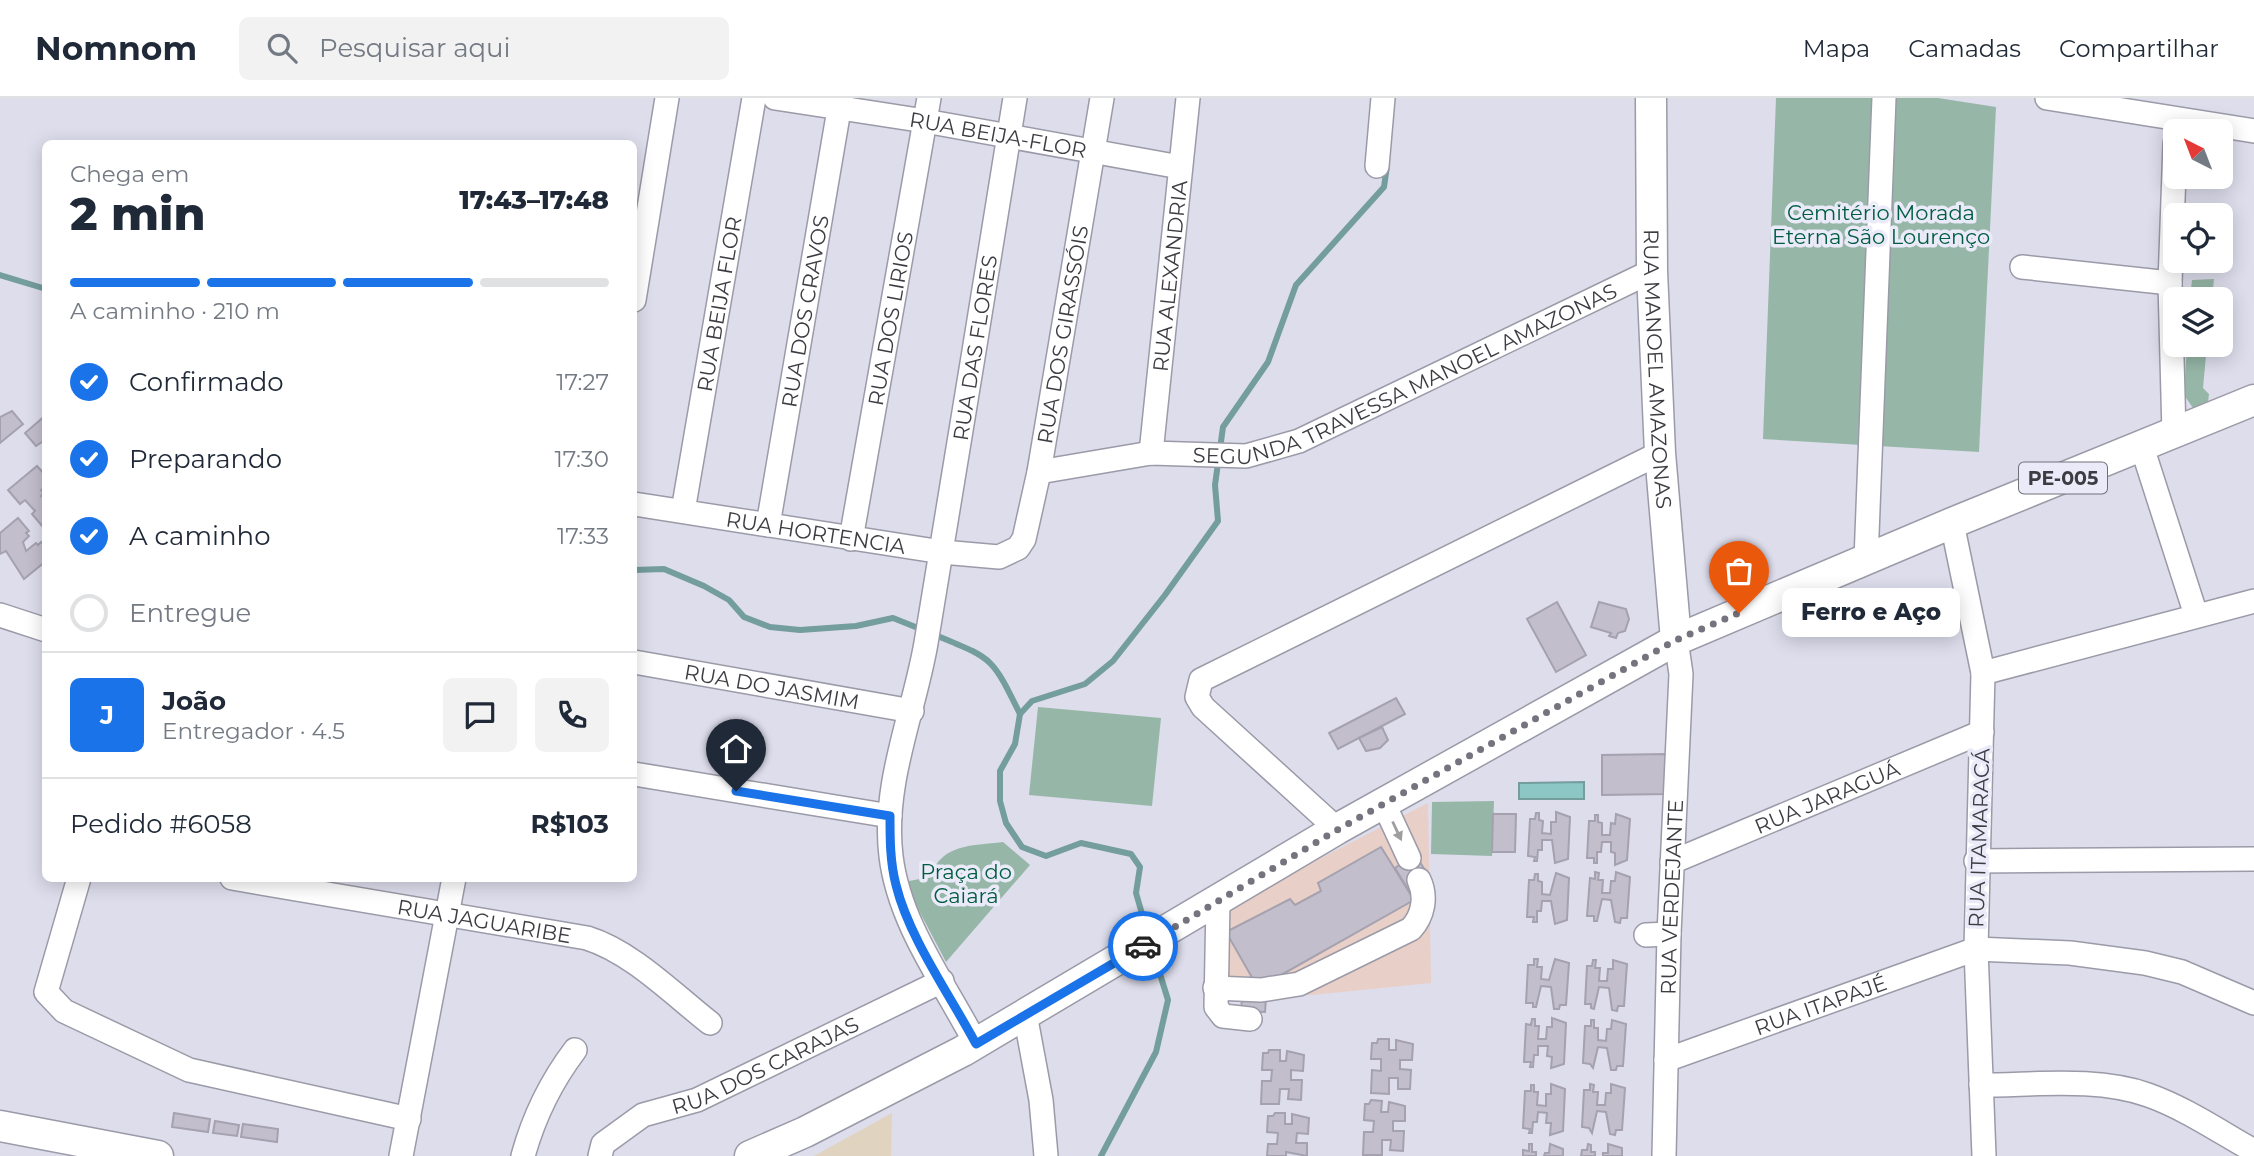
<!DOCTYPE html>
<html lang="pt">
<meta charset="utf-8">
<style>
:root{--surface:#fff;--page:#f2f2f3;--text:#1f2937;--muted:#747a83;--line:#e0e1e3;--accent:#1a73e8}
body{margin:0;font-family:Montserrat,sans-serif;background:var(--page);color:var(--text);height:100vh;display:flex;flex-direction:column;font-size:26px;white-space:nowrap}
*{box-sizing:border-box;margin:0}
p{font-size:23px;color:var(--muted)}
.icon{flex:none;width:38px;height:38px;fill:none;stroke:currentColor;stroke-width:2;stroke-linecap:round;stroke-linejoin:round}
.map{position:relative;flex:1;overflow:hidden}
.sheet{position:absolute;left:42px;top:42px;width:595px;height:742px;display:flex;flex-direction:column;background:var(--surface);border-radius:10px;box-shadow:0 4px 18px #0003}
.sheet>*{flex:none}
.needle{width:46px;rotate:318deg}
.tools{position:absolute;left:2163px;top:21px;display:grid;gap:14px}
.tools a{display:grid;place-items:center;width:70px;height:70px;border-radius:10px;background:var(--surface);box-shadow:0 4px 18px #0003;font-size:35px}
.pin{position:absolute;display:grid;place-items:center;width:60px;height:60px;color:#fff;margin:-72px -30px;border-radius:50% 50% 50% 0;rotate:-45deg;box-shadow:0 0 7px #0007}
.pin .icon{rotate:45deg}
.courier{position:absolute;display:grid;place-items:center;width:70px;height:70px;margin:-35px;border:5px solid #1a73e8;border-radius:50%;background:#fff;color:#222;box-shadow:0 2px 9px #0007}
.bubble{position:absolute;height:49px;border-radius:10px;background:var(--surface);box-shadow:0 4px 18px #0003;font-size:23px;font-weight:800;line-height:49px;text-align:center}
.headline em{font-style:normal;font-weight:800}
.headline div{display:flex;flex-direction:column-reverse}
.headline{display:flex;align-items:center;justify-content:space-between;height:119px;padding:0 28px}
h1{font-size:46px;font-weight:800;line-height:52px}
.bar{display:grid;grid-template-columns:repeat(4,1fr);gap:10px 7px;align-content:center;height:84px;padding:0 28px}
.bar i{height:9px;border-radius:5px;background:var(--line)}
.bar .current{background:var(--accent)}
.bar p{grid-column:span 4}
.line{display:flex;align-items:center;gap:18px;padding:0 28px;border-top:2px solid var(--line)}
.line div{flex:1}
.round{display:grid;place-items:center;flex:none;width:74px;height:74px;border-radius:10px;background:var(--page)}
ol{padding:0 28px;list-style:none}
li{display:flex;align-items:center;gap:21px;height:77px}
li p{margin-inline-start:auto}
li .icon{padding:7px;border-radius:50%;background:var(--accent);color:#fff;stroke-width:4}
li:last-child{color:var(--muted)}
li i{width:38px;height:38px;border:4px solid var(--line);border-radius:50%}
header{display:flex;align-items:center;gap:42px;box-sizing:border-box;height:98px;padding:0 35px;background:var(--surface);border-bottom:2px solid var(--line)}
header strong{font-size:33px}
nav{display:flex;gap:38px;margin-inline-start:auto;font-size:24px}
.search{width:490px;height:63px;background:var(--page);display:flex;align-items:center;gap:18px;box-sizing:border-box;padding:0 24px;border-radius:10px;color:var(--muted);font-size:26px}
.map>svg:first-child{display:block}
</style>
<header>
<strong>Nomnom</strong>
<div class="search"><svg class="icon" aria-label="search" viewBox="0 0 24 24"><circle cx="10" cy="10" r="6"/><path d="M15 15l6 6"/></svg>Pesquisar aqui</div>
<nav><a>Mapa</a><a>Camadas</a><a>Compartilhar</a></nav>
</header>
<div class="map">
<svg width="2254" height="1058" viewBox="0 0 2254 1058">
<rect width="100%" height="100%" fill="#deddec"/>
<polygon fill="#e0d3c0" points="892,1015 891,1058 814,1058"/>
<polygon fill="#e8cfc7" points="1428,705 1431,885 1312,897 1227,897 1222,811"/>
<g fill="#96b7a7">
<polygon points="1776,0 1938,0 1996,9 1979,354 1763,341"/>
<polygon points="2214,181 2212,201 2190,201 2192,182"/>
<polygon points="2187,247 2207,247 2203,290 2209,296 2208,304 2193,310 2184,297"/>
<polygon points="1038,609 1161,620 1152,708 1029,697"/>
<polygon points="1494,703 1492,758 1431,756 1432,704"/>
<path d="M1003,744L1030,767L946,864L904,784L930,779C942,745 972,748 1003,744Z"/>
</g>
<polygon fill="#8cc6c5" stroke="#749d9e" stroke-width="2" points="1584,684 1584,701 1519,701 1519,685"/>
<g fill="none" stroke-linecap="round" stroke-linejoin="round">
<g stroke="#749d9e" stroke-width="6">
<polyline points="0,177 46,191"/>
<polyline points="634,472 664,471 704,488 729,502 744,519 770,529 800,532 856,528 893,520 923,532"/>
<path d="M933,536C993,561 991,557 1020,616"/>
<polyline points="1147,833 1136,795 1140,769 1131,756 1081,745 1046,758 1022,749 1006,725 1000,703 1000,673 1015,646 1020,616 1032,603 1085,586 1113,563 1165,497 1218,423 1215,387 1223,329 1268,264 1296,187 1384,89 1387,68"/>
<polyline points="1101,1058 1156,954 1168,902 1152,850"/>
</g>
</g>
<g fill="#c2becc" stroke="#a5a1af" stroke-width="2">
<polygon points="12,313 23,326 0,345 0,319"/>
<polygon points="46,317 46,349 42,344 36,348 25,335"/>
<polygon points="37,368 46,378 46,389 41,392 44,395 41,398 46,401 43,429 32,416 35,413 25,402 20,406 8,392"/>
<polygon points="18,420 29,433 26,435 29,438 23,444 26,453 36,445 38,447 41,444 46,449 46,463 24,481 6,453 0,456 0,435"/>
<polygon points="1557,504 1586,557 1556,574 1527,521"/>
<polygon points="1599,504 1626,511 1629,521 1625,533 1618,535 1616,540 1609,538 1611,535 1591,529"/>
<polygon points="1396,600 1405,616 1338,651 1329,635"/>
<polygon points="1382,629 1388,642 1380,650 1366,653 1359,640"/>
<polygon points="1667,656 1667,696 1602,697 1602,657"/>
<polygon points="1556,714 1570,719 1568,761 1555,765 1552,742 1542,742 1542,752 1538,752 1537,763 1534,763 1535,759 1528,758 1530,721 1535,721 1536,715 1539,715 1539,722 1543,723 1542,735 1551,736 1551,724 1556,724"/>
<polygon points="1493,716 1516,716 1515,754 1492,754"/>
<polygon points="1616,716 1630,721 1627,762 1615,767 1615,755 1611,754 1611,744 1602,744 1601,754 1597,754 1597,765 1594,765 1594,760 1587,760 1589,723 1595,723 1595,717 1598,717 1598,724 1602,725 1602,737 1610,737 1611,725 1615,726"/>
<polygon points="1381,749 1414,802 1258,890 1226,834 1290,801 1295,807 1321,793 1318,785"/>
<polygon points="1415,756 1428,777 1409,793 1395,770"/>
<polygon points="1595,774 1599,775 1598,782 1603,782 1602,795 1610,795 1611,783 1615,783 1616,774 1630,779 1627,820 1621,820 1620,825 1615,824 1611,802 1602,801 1597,823 1594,823 1594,818 1587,818 1590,780 1595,781"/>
<polygon points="1556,775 1569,780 1567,822 1555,826 1551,803 1542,803 1541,813 1537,813 1537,824 1533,824 1534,819 1527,819 1529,782 1534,782 1535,776 1538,776 1538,783 1542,784 1542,796 1550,797"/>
<polygon points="1534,861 1538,861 1537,869 1542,869 1541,881 1549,882 1555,861 1569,865 1566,907 1560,907 1559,911 1554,911 1551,889 1541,888 1536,909 1533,909 1533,905 1526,905 1528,867 1534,867"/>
<polygon points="1593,862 1596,862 1595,870 1600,870 1599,883 1607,883 1608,871 1613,871 1613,862 1627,866 1624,908 1618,908 1617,913 1612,912 1609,890 1599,889 1594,911 1591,910 1591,906 1585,906 1587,868 1592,868"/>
<polygon points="1242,900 1266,900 1265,914 1241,913"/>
<polygon points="1552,920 1566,925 1564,966 1551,970 1552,959 1547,958 1548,948 1538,948 1538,957 1534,957 1533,969 1530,969 1531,964 1524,964 1526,926 1531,927 1532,921 1535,921 1535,928 1539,928 1538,941 1546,941 1547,929 1552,929"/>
<polygon points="1591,922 1594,922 1594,930 1598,930 1598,942 1606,943 1607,931 1611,931 1612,922 1626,926 1623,968 1617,968 1616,972 1611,972 1607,950 1598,949 1593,970 1590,966 1583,965 1585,928 1591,928"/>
<polygon points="1378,941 1389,941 1389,952 1396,952 1396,942 1413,946 1412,962 1400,962 1400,971 1411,972 1410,991 1398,991 1398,980 1389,980 1389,996 1371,995 1372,972 1381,973 1381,961 1371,961 1372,945 1377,945"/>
<polygon points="1269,952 1280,952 1280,963 1286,963 1287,953 1304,957 1303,973 1291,972 1291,982 1302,982 1301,1002 1288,1001 1289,991 1280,991 1279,1006 1261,1006 1262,983 1271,983 1272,972 1262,972 1263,955 1268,955"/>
<polygon points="1551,986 1565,991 1563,1033 1550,1037 1551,1025 1546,1025 1547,1015 1538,1014 1537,1024 1533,1024 1532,1035 1529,1035 1530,1031 1523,1030 1525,993 1531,993 1531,987 1534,987 1534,994 1538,994 1537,1007 1546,1008 1546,996 1551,996"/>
<polygon points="1590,986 1594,987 1593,994 1598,994 1597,1007 1605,1007 1606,995 1611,995 1611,986 1625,990 1622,1032 1616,1032 1615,1037 1610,1036 1606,1014 1597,1013 1592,1035 1589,1030 1582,1029 1584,992 1590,992"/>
<polygon points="1371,1002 1382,1003 1381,1014 1388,1014 1389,1004 1405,1008 1405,1023 1393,1023 1393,1033 1404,1033 1403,1053 1390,1052 1391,1042 1382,1042 1382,1057 1363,1057 1364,1034 1373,1034 1374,1023 1364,1022 1365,1006 1369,1006"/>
<polygon points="174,1015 210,1021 208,1034 172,1029"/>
<polygon points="1275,1015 1285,1015 1285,1026 1292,1026 1292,1016 1309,1020 1308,1036 1297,1035 1296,1045 1307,1045 1307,1058 1286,1054 1286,1058 1267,1058 1268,1046 1277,1046 1278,1035 1267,1034 1268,1018 1273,1018"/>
<polygon points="215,1023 239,1027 237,1038 213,1035"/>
<polygon points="243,1026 278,1031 277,1044 241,1039"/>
<polygon points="1529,1046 1532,1046 1532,1054 1536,1054 1536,1058 1523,1058 1523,1052 1529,1053"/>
<polygon points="1550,1046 1563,1051 1563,1058 1544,1058 1545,1055 1549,1055"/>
<polygon points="1588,1046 1591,1047 1591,1054 1595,1054 1595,1058 1581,1058 1582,1052 1587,1052"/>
<polygon points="1608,1046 1622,1050 1622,1058 1603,1058 1603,1055 1608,1055"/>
</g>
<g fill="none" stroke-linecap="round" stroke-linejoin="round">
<g stroke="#9b9aa8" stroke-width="26">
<g id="minor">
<path id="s1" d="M775,0L925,23L1180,69"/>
<polyline points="2047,0 2254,33"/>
<polyline points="1377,68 1383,0"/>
<polyline points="2022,169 2170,185"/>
<polyline points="634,202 667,0"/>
<polyline points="2174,336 2170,185 2175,46"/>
<polyline points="2142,349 2196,517"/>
<path id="s2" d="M1151,355L1188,0"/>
<path id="s3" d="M1039,374L1151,355L1246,358L1299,343L1652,173"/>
<path id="s4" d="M634,406L942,454L999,459L1018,450L1024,441L1039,374L1102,0"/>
<path id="s5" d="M683,413L754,0"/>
<polyline points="1952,425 1983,575 1976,851 1984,1058"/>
<path id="s6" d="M768,427L841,0"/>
<path id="s7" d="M851,441L929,0"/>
<polyline points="1866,462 1884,0"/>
<polyline points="0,517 46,532"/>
<path id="s8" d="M634,564L912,613"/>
<polyline points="1983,575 2254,503"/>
<polyline points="634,676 890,718"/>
<polyline points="1384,706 1409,760"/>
<polyline points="1337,731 1203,609 1197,599 1201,582 1660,355"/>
<polyline points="1976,763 2254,761"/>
<path id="s9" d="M1672,764L1982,634"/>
<polyline points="79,780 46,894 64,913 189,972 409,1021"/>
<path id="s10" d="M232,780L587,840C632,854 673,896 710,925"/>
<polyline points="1218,804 1216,909 1223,918 1250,921"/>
<polyline points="1646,837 1669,836"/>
<path d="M1215,890L1261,892L1299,886L1411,831C1423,818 1427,799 1419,782"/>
<polyline points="1025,916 1041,1002 1046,1058"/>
<path id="s11" d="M976,946C945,886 899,826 891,758C882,686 914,615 926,545C957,363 985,182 1015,0"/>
<path id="s12" d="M1666,962L1976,851L2070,855L2145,865L2182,874L2254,905"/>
<path d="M1981,987C2035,987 2097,979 2148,997C2185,1010 2220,1034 2254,1053"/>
<polyline points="401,1058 454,780"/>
<path d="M523,1058C534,1018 550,985 575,952"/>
<path id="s13" d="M600,1058L603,1046L643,1017L697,1002L942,883"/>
<path id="s14" d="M1664,1058L1669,836L1681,576L1676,542"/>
</g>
</g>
<g stroke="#9b9aa8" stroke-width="33">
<g id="major">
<path id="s15" d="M1651,0L1652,173L1660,355L1676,542"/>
<polyline points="0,1028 158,1058"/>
<polyline points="750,1058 805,1034 963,953 1337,731 1676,542 1952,425 2254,302"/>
</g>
</g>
<use href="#minor" stroke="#fff" stroke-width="23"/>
<use href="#major" stroke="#fff" stroke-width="30"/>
</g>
<defs><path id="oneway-solid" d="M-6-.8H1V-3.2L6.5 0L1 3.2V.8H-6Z" transform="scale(1.75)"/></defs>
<use fill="#9e9ea0" href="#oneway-solid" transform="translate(1397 733) rotate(65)"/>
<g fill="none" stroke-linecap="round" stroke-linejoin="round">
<polyline stroke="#75747e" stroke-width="7" stroke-dasharray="0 12.6" points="1143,848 1337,732 1676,542 1739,515"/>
<path stroke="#1a73e8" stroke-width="9" d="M736,693L890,718C890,741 890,764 896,787C909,840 950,897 976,946L1143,848"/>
</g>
<g text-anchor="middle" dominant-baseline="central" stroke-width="7" stroke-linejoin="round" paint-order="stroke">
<rect fill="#ebeaf9" stroke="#707079" stroke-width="2" x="2019" y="364.5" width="88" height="31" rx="5"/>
<g font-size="19" font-weight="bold" fill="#3c3c42">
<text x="2063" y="380">PE-005</text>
</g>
<g font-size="21" fill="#3c3c42" stroke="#ebeaf9">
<text stroke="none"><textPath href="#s1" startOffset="226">RUA BEIJA-FLOR</textPath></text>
<text stroke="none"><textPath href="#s2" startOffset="178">RUA ALEXANDRIA</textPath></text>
<text stroke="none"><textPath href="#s5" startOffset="210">RUA BEIJA FLOR</textPath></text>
<text stroke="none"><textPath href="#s6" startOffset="217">RUA DOS CRAVOS</textPath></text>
<text stroke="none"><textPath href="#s7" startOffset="224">RUA DOS LIRIOS</textPath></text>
<text stroke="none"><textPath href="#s4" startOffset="609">RUA DOS GIRASSÓIS</textPath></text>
<text stroke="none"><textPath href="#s11" startOffset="724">RUA DAS FLORES</textPath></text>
<text stroke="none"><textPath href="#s15" startOffset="271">RUA MANOEL AMAZONAS</textPath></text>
<text stroke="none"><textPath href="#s3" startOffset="385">SEGUNDA TRAVESSA MANOEL AMAZONAS</textPath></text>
<text stroke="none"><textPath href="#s4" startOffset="184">RUA HORTENCIA</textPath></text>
<text stroke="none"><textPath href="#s8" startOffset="140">RUA DO JASMIM</textPath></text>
<text stroke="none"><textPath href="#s9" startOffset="168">RUA JARAGUÁ</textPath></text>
<text transform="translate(1979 740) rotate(-88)">RUA ITAMARACÁ</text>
<text stroke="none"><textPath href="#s14" startOffset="259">RUA VERDEJANTE</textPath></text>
<text stroke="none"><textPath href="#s10" startOffset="256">RUA JAGUARIBE</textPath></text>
<text stroke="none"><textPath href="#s12" startOffset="164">RUA ITAPAJÉ</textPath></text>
<text stroke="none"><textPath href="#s13" startOffset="194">RUA DOS CARAJAS</textPath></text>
</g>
<g font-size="21" fill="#015d41" stroke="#ebeaf9">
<text x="1881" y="114">Cemitério Morada<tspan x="1881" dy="24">Eterna São Lourenço</tspan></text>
<text x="966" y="773">Praça do<tspan x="966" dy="24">Caiará</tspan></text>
</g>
</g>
</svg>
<div class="tools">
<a><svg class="needle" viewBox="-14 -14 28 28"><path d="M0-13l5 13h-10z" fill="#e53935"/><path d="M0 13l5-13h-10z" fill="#747a83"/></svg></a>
<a><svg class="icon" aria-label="locate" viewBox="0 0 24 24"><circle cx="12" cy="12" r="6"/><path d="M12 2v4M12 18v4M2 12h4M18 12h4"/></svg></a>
<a><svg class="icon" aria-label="layers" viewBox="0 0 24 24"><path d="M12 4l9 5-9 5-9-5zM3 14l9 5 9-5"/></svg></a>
</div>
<div class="pin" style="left:1739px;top:515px;background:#ea580c"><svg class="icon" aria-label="bag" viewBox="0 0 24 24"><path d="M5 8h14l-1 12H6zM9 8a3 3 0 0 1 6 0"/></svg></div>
<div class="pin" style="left:736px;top:693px;background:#1f2937"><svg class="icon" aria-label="home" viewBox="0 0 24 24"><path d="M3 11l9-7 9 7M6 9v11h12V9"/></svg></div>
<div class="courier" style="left:1143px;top:848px"><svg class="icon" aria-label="car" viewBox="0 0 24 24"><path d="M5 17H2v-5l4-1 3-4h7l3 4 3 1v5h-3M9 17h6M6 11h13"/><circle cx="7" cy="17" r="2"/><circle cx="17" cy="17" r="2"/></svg></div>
<div class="bubble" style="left:1782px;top:490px;width:178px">Ferro e Aço</div>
<section class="sheet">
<div class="headline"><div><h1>2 min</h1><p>Chega em</p></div><em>17:43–17:48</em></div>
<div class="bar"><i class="current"></i><i class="current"></i><i class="current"></i><i></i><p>A caminho · 210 m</p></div>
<ol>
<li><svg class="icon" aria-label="check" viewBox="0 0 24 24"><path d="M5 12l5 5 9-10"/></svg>Confirmado<p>17:27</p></li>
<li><svg class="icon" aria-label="check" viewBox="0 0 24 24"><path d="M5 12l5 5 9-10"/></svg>Preparando<p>17:30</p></li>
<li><svg class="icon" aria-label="check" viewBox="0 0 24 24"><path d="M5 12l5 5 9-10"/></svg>A caminho<p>17:33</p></li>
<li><i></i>Entregue</li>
</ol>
<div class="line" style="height:126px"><b class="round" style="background:var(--accent);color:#fff">J</b><div><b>João</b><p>Entregador · 4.5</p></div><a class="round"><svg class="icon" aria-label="chat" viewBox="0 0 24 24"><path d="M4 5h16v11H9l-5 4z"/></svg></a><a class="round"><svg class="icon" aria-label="phone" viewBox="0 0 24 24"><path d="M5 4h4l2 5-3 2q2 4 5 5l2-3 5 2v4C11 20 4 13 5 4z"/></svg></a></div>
<div class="line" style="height:91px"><div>Pedido #6058</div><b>R$103</b></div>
</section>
</div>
